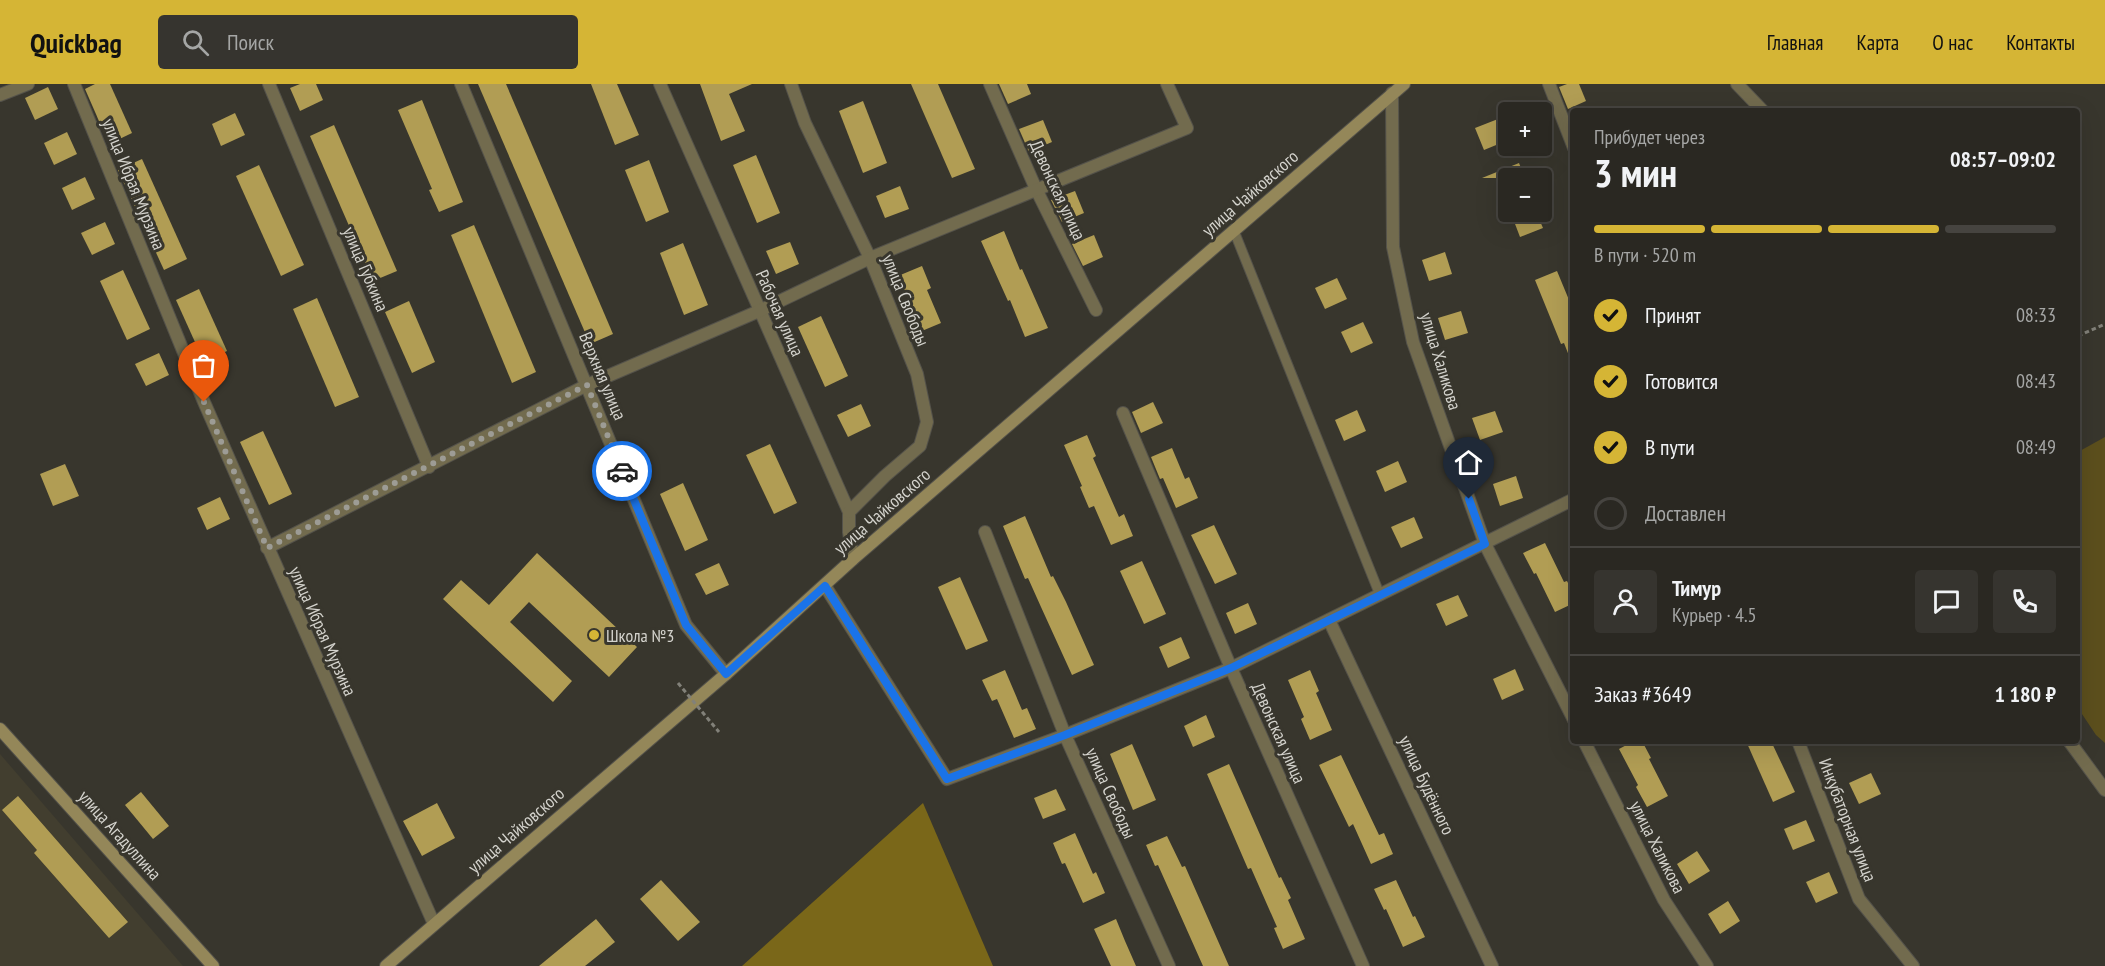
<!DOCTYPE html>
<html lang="ru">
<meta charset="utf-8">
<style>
:root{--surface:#2a2822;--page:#36342f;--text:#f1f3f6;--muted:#a5a6a5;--line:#464440;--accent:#d5b535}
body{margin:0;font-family:"PT Sans Narrow",sans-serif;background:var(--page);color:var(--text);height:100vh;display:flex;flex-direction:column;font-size:22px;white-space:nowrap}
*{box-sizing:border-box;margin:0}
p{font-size:20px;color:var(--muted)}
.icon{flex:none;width:33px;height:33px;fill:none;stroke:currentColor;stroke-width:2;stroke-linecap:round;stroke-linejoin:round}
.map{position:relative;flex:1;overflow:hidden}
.sheet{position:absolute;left:1570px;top:24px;width:510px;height:636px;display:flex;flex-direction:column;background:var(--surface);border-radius:6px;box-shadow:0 6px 24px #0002,0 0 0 2px var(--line)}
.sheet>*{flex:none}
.controls{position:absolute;left:1498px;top:18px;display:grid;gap:12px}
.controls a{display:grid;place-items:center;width:54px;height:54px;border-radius:6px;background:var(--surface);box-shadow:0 6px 24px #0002,0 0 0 2px var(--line);font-size:30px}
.pin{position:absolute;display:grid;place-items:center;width:51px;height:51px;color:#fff;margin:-62px -26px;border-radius:50% 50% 50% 0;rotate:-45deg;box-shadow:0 0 6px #0007}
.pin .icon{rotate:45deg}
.courier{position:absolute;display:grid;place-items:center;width:60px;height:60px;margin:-30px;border:4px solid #1a73e8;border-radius:50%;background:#fff;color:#222;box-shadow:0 2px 8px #0007}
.head em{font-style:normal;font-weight:700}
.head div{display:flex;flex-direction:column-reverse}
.head{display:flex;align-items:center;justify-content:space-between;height:102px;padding:0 24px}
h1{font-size:39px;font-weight:700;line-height:45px}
.bar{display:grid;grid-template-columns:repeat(4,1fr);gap:9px 6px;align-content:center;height:72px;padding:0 24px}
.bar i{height:8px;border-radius:4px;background:var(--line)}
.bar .current{background:var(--accent)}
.bar p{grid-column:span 4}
.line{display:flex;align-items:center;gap:15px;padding:0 24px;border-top:2px solid var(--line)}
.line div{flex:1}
.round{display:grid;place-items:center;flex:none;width:63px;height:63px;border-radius:6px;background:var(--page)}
ol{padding:0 24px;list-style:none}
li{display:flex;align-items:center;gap:18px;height:66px}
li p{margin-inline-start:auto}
li .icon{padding:6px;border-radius:50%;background:var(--accent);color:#111;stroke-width:4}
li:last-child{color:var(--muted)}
li i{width:33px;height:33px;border:3px solid var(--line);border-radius:50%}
header{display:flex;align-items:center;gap:36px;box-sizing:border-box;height:84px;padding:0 30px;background:var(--accent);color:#111}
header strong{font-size:28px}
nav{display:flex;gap:33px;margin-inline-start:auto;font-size:21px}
.search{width:420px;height:54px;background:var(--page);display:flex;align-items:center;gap:15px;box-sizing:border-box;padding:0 21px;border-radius:6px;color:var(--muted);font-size:22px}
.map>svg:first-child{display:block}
</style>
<header>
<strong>Quickbag</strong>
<div class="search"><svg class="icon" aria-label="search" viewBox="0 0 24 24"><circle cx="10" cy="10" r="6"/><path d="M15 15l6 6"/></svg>Поиск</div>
<nav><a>Главная</a><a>Карта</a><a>О нас</a><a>Контакты</a></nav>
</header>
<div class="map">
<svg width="2105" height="882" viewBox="0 0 2105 882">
<rect width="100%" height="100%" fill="#38362d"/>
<polygon fill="#423e2f" points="0,670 183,882 0,882"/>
<polygon fill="#5c4f1d" points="2105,353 2105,659 2096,651 2078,624 2078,368"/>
<polygon fill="#7a6719" points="923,719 993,882 742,882"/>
<g fill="#b19d54">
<polygon points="95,0 110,0 132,49 109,60 85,5"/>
<polygon points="300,0 316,0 323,16 300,27 290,4"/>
<polygon points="478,0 506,0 613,250 590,260"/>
<polygon points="591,0 617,0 639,51 615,61"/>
<polygon points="700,0 752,0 729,10 745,47 721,57"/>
<polygon points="911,0 938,0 975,85 952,94"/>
<polygon points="999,0 1027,0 1031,10 1008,20"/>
<polygon points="1567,0 1579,0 1586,17 1568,25 1559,3"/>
<polygon points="48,3 58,25 35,36 25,14"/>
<polygon points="422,16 463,118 439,128 429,106 432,105 398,26"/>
<polygon points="863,17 887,79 863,89 839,27"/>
<polygon points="235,29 245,51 221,62 212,40"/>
<polygon points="1498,35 1506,57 1484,66 1475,44"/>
<polygon points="1043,36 1052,58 1029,68 1019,45"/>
<polygon points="334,41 397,187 373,197 310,52"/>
<polygon points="67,48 77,70 54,81 44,59"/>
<polygon points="756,71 780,129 757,139 733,81"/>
<polygon points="142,75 187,175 164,186 118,86"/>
<polygon points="649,76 669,128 646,138 625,86"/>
<polygon points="1519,79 1525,94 1482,94"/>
<polygon points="259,81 304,181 281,192 236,92"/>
<polygon points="85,93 95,115 72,126 62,104"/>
<polygon points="900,102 909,125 885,134 876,112"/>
<polygon points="1075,107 1084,129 1062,138 1051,116"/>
<polygon points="1512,128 1536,128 1543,144 1520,153 1512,132 1513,131"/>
<polygon points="105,138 115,160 92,171 81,149"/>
<polygon points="474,141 536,288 512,299 451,151"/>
<polygon points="1004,147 1020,186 1022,185 1048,244 1025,253 1010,216 1008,217 981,157"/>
<polygon points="1094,151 1103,173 1083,182 1072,160"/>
<polygon points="790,158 799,180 776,190 766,167"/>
<polygon points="683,159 708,221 684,231 660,169"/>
<polygon points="1445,168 1452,190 1429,197 1422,176"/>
<polygon points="922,182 931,204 927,206 941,239 917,249 908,226 912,225 898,192"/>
<polygon points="123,186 150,245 127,256 100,197"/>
<polygon points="1557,187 1574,228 1573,282 1564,259 1561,260 1535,196"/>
<polygon points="1337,194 1347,215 1325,225 1315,204"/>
<polygon points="199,205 227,267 204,278 176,216"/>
<polygon points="317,214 359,313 335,323 293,225"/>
<polygon points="409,217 435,278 412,289 385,228"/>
<polygon points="1461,227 1468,249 1445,256 1438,234"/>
<polygon points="821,232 848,292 825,303 798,243"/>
<polygon points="1363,238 1373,259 1351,269 1341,248"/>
<polygon points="159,269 169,291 146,302 135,280"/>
<polygon points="1153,318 1163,339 1141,349 1132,328"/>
<polygon points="861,320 871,342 848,353 837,331"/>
<polygon points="1357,326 1366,347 1344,357 1335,336"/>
<polygon points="1495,327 1503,348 1480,356 1472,334"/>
<polygon points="263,347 292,410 269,421 240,358"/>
<polygon points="1087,351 1096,372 1093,374 1119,433 1124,430 1133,452 1111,461 1094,422 1089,424 1080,403 1082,402 1064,361"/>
<polygon points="770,360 797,419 774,430 746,371"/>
<polygon points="1172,364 1185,395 1189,393 1198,414 1176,424 1163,394 1160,395 1151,373"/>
<polygon points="1398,377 1407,398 1385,408 1376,387"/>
<polygon points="65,380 79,412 53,422 40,390"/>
<polygon points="1516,392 1523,414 1500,422 1493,400"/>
<polygon points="683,399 708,456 685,467 660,410"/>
<polygon points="220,413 230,435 207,446 197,424"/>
<polygon points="1025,432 1051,493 1053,492 1066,518 1094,581 1072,591 1041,523 1028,494 1025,495 1003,442"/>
<polygon points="1414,433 1423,454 1401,464 1391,443"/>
<polygon points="1214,441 1237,490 1215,500 1191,451"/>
<polygon points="1545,459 1564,498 1567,497 1574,511 1574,519 1555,528 1536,489 1534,490 1523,469"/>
<polygon points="537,469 637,563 609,593 529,518 510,538 572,597 553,618 443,515 461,496 489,521"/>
<polygon points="1142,477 1166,530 1144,540 1120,487"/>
<polygon points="719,479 729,501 706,511 695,490"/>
<polygon points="960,493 988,557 966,566 938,503"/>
<polygon points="1458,511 1468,532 1446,542 1436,520"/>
<polygon points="1248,519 1257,540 1235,550 1226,529"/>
<polygon points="1181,553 1190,574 1168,584 1159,563"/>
<polygon points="1515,585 1524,606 1502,616 1493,595"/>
<polygon points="1005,586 1022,626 1027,624 1036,645 1014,654 997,615 992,617 982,596"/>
<polygon points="1310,586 1319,607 1316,609 1332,646 1310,656 1301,635 1304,633 1288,596"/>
<polygon points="1206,631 1215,653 1193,663 1184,642"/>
<polygon points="1634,657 1642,657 1651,674 1649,675 1668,712 1647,723 1636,703 1638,701 1619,665"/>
<polygon points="1746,657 1771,657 1795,708 1773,718"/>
<polygon points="1132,660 1156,716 1133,726 1110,670"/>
<polygon points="1341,671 1379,751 1384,749 1393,770 1371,780 1353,740 1349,743 1319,681"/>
<polygon points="1229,680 1279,794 1281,793 1291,814 1288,816 1305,855 1283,865 1274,844 1277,843 1251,784 1248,785 1207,690"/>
<polygon points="1871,689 1881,710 1859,720 1849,699"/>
<polygon points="1056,705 1066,726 1043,735 1034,714"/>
<polygon points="141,708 169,742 153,755 125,721"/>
<polygon points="18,712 128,838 109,854 34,769 37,766 2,726"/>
<polygon points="437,719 455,754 422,772 403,737"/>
<polygon points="1806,736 1815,757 1793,766 1784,745"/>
<polygon points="1075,749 1093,790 1096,788 1105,809 1083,819 1065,779 1062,780 1053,759"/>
<polygon points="1167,752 1182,783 1185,782 1229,882 1203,882 1158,781 1155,782 1146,761"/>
<polygon points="1697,767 1710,787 1689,800 1677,780"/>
<polygon points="1829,788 1838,809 1816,819 1806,798"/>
<polygon points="661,796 700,838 678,857 640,815"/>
<polygon points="1396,796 1413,833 1415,832 1425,853 1403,863 1386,825 1384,826 1374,805"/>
<polygon points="1728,817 1740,837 1720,850 1708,830"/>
<polygon points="596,835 615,858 585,882 539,882"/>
<polygon points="1116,835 1125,857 1136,882 1111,882 1094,845"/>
</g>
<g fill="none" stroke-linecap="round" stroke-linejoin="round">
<g stroke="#54524a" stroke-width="11">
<polyline id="service" points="1234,147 1380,511"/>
</g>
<g stroke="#54524a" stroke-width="14">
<g id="minor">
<polyline points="74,0 204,318 434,840"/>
<polyline points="269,0 429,383"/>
<polyline points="461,0 686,541 726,590"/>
<polyline points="660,0 849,428 849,448 853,475"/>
<polyline points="791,0 805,39 870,174 917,290 927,338 920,362 885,392 849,428"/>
<polyline points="990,0 1036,105 1096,226"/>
<polyline points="1549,0 1574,64"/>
<polyline points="1737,0 1763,27"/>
<polyline points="1392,9 1393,163 1413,258 1485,460 1574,636"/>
<polyline points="0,11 28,0"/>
<polyline points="1123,329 1231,584 1363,882"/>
<polyline points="985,448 1065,651 1169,882"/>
<polyline points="267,464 587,301 759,227 870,174 1187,44 1167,0"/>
<polyline points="825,502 947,695 1065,651 1231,584 1574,415"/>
<polyline points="1329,536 1492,882"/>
<polyline points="1584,657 1664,816 1707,882"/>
<polyline points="1798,657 1859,815 1913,882"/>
<polyline points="2069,657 2105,706"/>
</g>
</g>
<g stroke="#54524a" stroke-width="14">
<g id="secondary">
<polyline points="0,645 213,882"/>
<polyline points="386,882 726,590 853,475 1404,0"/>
</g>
</g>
<polyline stroke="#828179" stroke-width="3" stroke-dasharray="4.5 3" stroke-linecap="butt" points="2078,252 2105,240"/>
<use href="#service" stroke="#726b4e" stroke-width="9"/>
<use href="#minor" stroke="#726b4e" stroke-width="12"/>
<use href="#secondary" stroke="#948759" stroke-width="12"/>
<polyline stroke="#828179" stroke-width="3" stroke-dasharray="4.5 3" stroke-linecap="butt" points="678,599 719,648"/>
</g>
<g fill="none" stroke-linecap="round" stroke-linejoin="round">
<polyline stroke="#9d9c95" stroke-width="6" stroke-dasharray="0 10.8" points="204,318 267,464 587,301 622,387"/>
<polyline stroke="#1a73e8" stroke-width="8" points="622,387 686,541 726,590 825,502 947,695 1065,651 1231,584 1485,460 1469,415"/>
</g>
<circle fill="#d5b535" stroke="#38362d" stroke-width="2" cx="594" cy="551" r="6"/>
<g text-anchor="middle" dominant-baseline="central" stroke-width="6" stroke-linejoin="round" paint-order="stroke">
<g font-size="18" fill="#d4d3cd" stroke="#38362d">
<text transform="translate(134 100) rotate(68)">улица Ибрая Мурзина</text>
<text transform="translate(1058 106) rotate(65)">Девонская улица</text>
<text transform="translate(1250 109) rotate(-41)">улица Чайковского</text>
<text transform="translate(366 185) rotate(67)">улица Губкина</text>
<text transform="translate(906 216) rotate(68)">улица Свободы</text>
<text transform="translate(780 229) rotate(66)">Рабочая улица</text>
<text transform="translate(1441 277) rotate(73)">улица Халикова</text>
<text transform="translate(603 292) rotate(67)">Верхняя улица</text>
<text transform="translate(882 427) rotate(-41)">улица Чайковского</text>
<text transform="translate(323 547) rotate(66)">улица Ибрая Мурзина</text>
<text transform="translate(1279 649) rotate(66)">Девонская улица</text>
<text transform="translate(1427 701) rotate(65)">улица Будённого</text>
<text transform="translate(1111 709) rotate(66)">улица Свободы</text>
<text transform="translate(1848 736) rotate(69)">Инкубаторная улица</text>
<text transform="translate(516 746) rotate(-41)">улица Чайковского</text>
<text transform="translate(120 751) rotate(48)">улица Агадуллина</text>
<text transform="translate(1658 763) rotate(63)">улица Халикова</text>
</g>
<g font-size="18" fill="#d4d3cd" stroke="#38362d" text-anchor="start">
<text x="606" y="551">Школа №3</text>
</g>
</g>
</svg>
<div class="controls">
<a>+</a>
<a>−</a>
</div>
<div class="pin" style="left:204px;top:318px;background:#ea580c"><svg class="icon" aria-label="bag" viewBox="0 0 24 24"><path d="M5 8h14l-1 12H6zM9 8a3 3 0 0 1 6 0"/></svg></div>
<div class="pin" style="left:1469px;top:415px;background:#1f2937"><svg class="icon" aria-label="home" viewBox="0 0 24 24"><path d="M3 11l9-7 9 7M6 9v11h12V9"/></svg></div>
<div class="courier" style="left:622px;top:387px"><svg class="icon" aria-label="car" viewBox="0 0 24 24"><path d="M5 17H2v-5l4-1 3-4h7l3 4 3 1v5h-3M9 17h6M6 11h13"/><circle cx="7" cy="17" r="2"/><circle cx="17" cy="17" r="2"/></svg></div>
<section class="sheet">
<div class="head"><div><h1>3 мин</h1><p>Прибудет через</p></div><em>08:57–09:02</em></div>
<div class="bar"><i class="current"></i><i class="current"></i><i class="current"></i><i></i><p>В пути · 520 m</p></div>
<ol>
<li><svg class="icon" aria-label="check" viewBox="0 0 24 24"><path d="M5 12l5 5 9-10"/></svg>Принят<p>08:33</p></li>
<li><svg class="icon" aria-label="check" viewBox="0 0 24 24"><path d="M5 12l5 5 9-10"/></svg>Готовится<p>08:43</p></li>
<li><svg class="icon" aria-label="check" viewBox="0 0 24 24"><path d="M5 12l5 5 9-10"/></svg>В пути<p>08:49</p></li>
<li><i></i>Доставлен</li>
</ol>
<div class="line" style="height:108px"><a class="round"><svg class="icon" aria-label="person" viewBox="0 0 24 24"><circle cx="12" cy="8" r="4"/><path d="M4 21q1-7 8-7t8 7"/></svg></a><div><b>Тимур</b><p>Курьер · 4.5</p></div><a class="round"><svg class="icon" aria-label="chat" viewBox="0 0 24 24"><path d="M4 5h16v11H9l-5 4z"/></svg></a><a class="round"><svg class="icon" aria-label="phone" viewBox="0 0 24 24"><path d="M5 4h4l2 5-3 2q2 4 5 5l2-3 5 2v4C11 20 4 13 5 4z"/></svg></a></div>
<div class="line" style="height:78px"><div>Заказ #3649</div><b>1 180 ₽</b></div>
</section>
</div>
